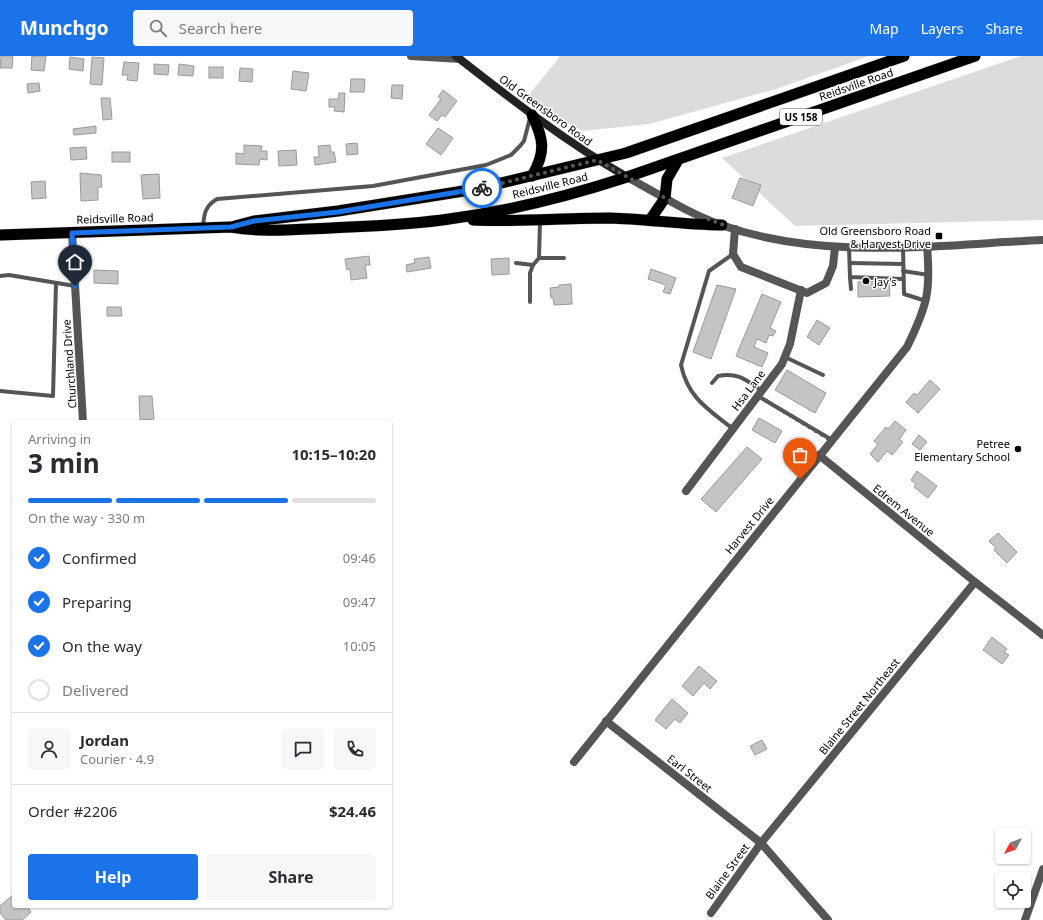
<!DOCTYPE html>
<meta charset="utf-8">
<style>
:root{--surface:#fff;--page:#f7f7f7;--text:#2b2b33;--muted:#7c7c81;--line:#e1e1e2;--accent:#1a73e8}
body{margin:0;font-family:"Noto Sans",sans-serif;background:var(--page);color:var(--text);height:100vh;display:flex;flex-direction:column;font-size:15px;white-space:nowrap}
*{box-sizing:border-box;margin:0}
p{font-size:13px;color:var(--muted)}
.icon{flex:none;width:22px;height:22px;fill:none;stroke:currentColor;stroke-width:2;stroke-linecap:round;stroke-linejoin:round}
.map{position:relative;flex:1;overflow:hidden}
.panel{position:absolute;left:12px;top:364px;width:380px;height:488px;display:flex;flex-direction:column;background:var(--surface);border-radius:4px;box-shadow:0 1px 3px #0004}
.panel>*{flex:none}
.needle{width:26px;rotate:229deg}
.tools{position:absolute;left:995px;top:772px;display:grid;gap:8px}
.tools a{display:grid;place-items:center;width:36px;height:36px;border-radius:4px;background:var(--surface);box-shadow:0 1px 3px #0004;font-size:20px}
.pin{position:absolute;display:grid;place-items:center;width:34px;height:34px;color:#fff;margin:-41px -17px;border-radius:50% 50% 50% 0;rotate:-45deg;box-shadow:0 0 4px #0007}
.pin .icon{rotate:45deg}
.courier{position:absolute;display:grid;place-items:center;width:40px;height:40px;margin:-20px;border:3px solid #1a73e8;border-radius:50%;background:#fff;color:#222;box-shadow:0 1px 5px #0007}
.summary em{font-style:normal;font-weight:700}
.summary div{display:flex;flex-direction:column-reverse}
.summary{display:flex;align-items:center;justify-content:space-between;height:68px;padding:0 16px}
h1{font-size:26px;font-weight:700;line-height:30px}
.bar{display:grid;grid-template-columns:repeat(4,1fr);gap:6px 4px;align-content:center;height:48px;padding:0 16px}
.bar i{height:5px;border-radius:3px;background:var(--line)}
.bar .current{background:var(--accent)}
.bar p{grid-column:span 4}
.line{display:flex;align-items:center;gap:10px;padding:0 16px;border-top:1px solid var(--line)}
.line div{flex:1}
.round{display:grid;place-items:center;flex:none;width:42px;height:42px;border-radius:4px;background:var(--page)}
ol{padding:0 16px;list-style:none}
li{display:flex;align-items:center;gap:12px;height:44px}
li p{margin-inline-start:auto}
li .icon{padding:4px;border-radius:50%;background:var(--accent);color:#fff;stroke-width:4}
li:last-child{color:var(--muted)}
li i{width:22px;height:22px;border:2px solid var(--line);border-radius:50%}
.cta{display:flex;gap:8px;margin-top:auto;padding:8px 16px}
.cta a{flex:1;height:46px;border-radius:4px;background:var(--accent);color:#fff;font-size:16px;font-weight:700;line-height:46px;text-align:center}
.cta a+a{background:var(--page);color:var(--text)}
header{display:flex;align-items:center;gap:24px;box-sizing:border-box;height:56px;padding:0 20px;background:var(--accent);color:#fff}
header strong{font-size:19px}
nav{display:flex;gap:22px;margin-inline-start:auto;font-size:14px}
.search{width:280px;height:36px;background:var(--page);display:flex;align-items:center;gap:10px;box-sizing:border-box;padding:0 14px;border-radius:4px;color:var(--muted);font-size:15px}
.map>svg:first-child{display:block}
</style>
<header>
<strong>Munchgo</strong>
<div class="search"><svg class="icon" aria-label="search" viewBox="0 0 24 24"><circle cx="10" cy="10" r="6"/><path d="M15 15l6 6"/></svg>Search here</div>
<nav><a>Map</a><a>Layers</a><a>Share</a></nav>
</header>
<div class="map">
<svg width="1043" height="864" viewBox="0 0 1043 864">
<rect width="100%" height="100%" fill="#fff"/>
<g fill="#dcdcdc">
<polygon points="558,0 869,0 776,33 649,68 582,75 526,42 559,2"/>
<polygon points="1021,0 1043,0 1043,164 795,170 722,102"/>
</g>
<g fill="#c4c4c4" stroke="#999">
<polygon points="1,0 13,0 12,12 0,12"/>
<polygon points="32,0 46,0 44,15 31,14"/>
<polygon points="70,1 84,3 83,15 69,13"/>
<polygon points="92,1 104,2 102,29 90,28"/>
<polygon points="124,6 139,7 137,25 127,24 128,19 122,19"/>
<polygon points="154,8 169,9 168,19 154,18"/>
<polygon points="179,8 194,10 193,20 178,19"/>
<rect x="209" y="11" width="14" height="11"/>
<polygon points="240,12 253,13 252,26 239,25"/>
<polygon points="293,15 309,17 306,35 291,33"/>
<polygon points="351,23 365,23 364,36 350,36"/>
<polygon points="39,27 40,35 28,37 27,28"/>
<polygon points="392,29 403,29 402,43 391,42"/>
<polygon points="443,34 457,45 445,61 442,59 437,65 429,59 441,43 438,41"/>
<polygon points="339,37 345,37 344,56 334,55 335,51 329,51 329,43 338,43"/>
<polygon points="101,42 110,42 112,63 103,64"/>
<polygon points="96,70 96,77 74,79 73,73"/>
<polygon points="438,72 453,82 441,99 426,88"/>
<polygon points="357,87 358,98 347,99 346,88"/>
<polygon points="244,89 262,90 261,95 267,95 267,104 260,103 259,109 236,108 236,97 244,98"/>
<polygon points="330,89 331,96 334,96 336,106 315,109 314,101 319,101 318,90"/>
<polygon points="86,91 87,103 71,104 70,92"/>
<polygon points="296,94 297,109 279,110 278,95"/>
<rect x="112" y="96" width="18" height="10"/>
<polygon points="80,117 101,119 102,131 98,131 98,144 81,145"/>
<polygon points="159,118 160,142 143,143 141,119"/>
<polygon points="740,122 761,129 753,150 732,142"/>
<polygon points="45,125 46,142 32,143 31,126"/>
<polygon points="369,200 370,209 365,209 367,222 351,224 350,213 347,214 345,203"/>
<polygon points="429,201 431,212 407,216 406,209 415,207 414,203"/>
<polygon points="509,202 509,218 492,219 491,203"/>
<polygon points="651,213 676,222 670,238 663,236 666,229 648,223"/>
<polygon points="94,214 118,215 118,228 94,227"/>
<polygon points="889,225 890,240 858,241 858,226"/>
<polygon points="571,228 572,248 554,249 553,242 551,242 550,232 559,231 559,229"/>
<polygon points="717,229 736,233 711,303 693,296"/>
<polygon points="762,238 781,246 770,272 776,275 773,280 769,279 766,287 757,283 754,291 768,297 762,311 736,300"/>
<polygon points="107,251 121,251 122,260 107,260"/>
<polygon points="817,264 830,272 819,289 807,281"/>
<polygon points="787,314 826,337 815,357 775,334"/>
<polygon points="930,324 940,333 918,357 906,346 914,337 917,339"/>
<polygon points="139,340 152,340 154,363 140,364"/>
<polygon points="759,362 782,375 775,387 752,374"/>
<polygon points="895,365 906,374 899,383 903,386 892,399 887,395 878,406 870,398 878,388 874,385 886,371 888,373"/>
<polygon points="919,379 927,386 920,394 912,388"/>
<polygon points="747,391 762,403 716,456 701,443"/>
<polygon points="917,415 937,430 928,442 914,431 916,428 911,424"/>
<polygon points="998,477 1017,496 1007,507 994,494 996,492 989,485"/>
<polygon points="992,581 1007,593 1004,596 1009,599 1002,608 983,594"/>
<polygon points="699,610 717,625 710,633 704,627 693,640 682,630"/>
<polygon points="672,643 688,657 680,667 675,663 666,673 655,664"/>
<polygon points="762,684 767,693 755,699 750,690"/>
<polygon points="13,839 14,850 22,850 24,852 27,850 31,856 22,864 6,864 0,857 0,850"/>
</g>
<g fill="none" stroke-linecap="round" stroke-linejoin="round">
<g stroke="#dbdbdb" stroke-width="12">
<g id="trunk">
<path d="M532,59C544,83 546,96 532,120"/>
<path d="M473,164C518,166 564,162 610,162C647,163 684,169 722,169"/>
<polyline points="650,164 665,142 667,123 678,104"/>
<polyline points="235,170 254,165 338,155 476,133 626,97 904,0"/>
<path d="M0,179L231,171C264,177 297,173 331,172C371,170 410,169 449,163C510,155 569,140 627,121L975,0"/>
</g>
</g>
<g stroke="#555" stroke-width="4">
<path d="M203,171C204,158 205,150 217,143L373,130L486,109L511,99L520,90L524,85L530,62"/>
<polyline points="849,191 850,221 903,223"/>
<polyline points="903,191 904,238 926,245"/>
<path d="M733,198L709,215L681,309C688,342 708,353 733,373"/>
<polyline points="539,202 564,202"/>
<polyline points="516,207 533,209"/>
<polyline points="850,207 903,208"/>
<polyline points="903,215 929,219"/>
<polyline points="0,220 9,219 75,230"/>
<polyline points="850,221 851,233"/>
<polyline points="530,246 530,217 533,209 539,202 540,165"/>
<polyline points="785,301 823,319"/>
<path d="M712,327L718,320C738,316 746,324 762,335"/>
<polyline points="0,335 53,340 56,227"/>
<polyline points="758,340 832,384"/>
</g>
<g stroke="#555" stroke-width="8">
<polyline points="411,0 460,3"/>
<polyline points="735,173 733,198 741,211 807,237 826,227 833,210 835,191"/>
<polyline points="72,177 83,366"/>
<polyline points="819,399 975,526 1043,579"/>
<polyline points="686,435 782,308 790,288 801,234"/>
<polyline points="606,665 761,787 828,864"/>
<path d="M574,706L907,291C927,250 931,236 927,190"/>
<polyline points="711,857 761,787 975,526"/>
<polyline points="1025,864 1043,813"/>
</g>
<path stroke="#555" stroke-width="8" d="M627,121C658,138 688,157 721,169C824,205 937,189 1043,184"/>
<path stroke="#222" stroke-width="8" d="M456,0C511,43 566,86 627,121"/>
<use href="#trunk" stroke="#000" stroke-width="11"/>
</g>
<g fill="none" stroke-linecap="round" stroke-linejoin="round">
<polyline stroke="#595959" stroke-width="4" stroke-dasharray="0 7.2" points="482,132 597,104 692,157 735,173 733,198 741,211 801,234 790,288 782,308 758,340 832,385 800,423"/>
<polyline stroke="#1a73e8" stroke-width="5" points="75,230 72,177 231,171 254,165 338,156 482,132"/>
</g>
<g fill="#000" stroke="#fff" stroke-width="1.5">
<rect x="935" y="176" width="8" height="8" rx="2"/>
<circle cx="866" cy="225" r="4"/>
<circle cx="1018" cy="393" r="4"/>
</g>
<g text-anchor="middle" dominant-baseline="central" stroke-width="3" stroke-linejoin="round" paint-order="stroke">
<rect fill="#fff" stroke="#4c4c4c" stroke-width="1" x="780" y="53" width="42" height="16" rx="3"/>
<g font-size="10" font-weight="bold" fill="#000">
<text x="801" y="61">US 158</text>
</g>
<g font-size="11" fill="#000" stroke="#fff">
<text transform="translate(856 28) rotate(-19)">Reidsville Road</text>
<text transform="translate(546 54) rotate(36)">Old Greensboro Road</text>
<text transform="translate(550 129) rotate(-14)">Reidsville Road</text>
<text transform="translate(115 162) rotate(-2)">Reidsville Road</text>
<text transform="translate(69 308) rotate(-94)">Churchland Drive</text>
<text transform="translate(748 334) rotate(-53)">Hsa Lane</text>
<text transform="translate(904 454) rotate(39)">Edrem Avenue</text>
<text transform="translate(749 469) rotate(-51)">Harvest Drive</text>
<text transform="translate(859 650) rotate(-51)">Blaine Street Northeast</text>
<text transform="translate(690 717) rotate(38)">Earl Street</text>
<text transform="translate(727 815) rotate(-54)">Blaine Street</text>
</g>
<g font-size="11" fill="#000" stroke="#fff" text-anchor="end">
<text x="931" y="174">Old Greensboro Road<tspan x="931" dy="13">&amp; Harvest Drive</tspan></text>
<text x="874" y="225" text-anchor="start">Jay's</text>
<text x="1010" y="387">Petree<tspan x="1010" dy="13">Elementary School</tspan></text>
</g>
</g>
</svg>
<div class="tools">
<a><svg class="needle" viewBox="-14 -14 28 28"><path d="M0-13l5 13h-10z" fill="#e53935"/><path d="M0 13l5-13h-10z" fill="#7c7c81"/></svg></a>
<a><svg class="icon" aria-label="locate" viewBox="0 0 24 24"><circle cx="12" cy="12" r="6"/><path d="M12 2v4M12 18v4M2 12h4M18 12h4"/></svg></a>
</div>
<div class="pin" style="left:800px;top:423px;background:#ea580c"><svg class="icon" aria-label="bag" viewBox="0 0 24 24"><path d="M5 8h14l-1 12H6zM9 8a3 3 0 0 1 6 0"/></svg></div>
<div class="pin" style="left:75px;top:230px;background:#1f2937"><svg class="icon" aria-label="home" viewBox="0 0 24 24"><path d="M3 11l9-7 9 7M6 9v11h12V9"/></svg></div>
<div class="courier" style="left:482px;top:132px"><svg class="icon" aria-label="bike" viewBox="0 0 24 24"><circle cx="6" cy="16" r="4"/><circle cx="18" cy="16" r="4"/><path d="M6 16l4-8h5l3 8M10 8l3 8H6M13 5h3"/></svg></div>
<section class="panel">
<div class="summary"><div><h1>3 min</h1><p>Arriving in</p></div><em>10:15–10:20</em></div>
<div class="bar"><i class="current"></i><i class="current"></i><i class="current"></i><i></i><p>On the way · 330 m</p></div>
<ol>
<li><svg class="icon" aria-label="check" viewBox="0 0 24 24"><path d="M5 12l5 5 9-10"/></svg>Confirmed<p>09:46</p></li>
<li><svg class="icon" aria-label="check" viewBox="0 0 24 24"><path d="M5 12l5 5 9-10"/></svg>Preparing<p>09:47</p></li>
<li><svg class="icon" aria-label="check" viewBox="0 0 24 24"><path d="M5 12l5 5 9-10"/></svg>On the way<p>10:05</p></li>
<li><i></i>Delivered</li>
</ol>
<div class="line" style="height:72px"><a class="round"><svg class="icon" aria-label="person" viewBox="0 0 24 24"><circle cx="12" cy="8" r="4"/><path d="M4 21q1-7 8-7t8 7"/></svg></a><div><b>Jordan</b><p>Courier · 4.9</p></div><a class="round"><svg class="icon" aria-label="chat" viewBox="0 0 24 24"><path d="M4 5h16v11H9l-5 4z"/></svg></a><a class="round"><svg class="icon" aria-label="phone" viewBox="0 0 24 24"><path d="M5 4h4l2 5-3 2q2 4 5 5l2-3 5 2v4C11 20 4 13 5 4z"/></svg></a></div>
<div class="line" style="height:52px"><div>Order #2206</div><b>$24.46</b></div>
<div class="cta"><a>Help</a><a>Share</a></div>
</section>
</div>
